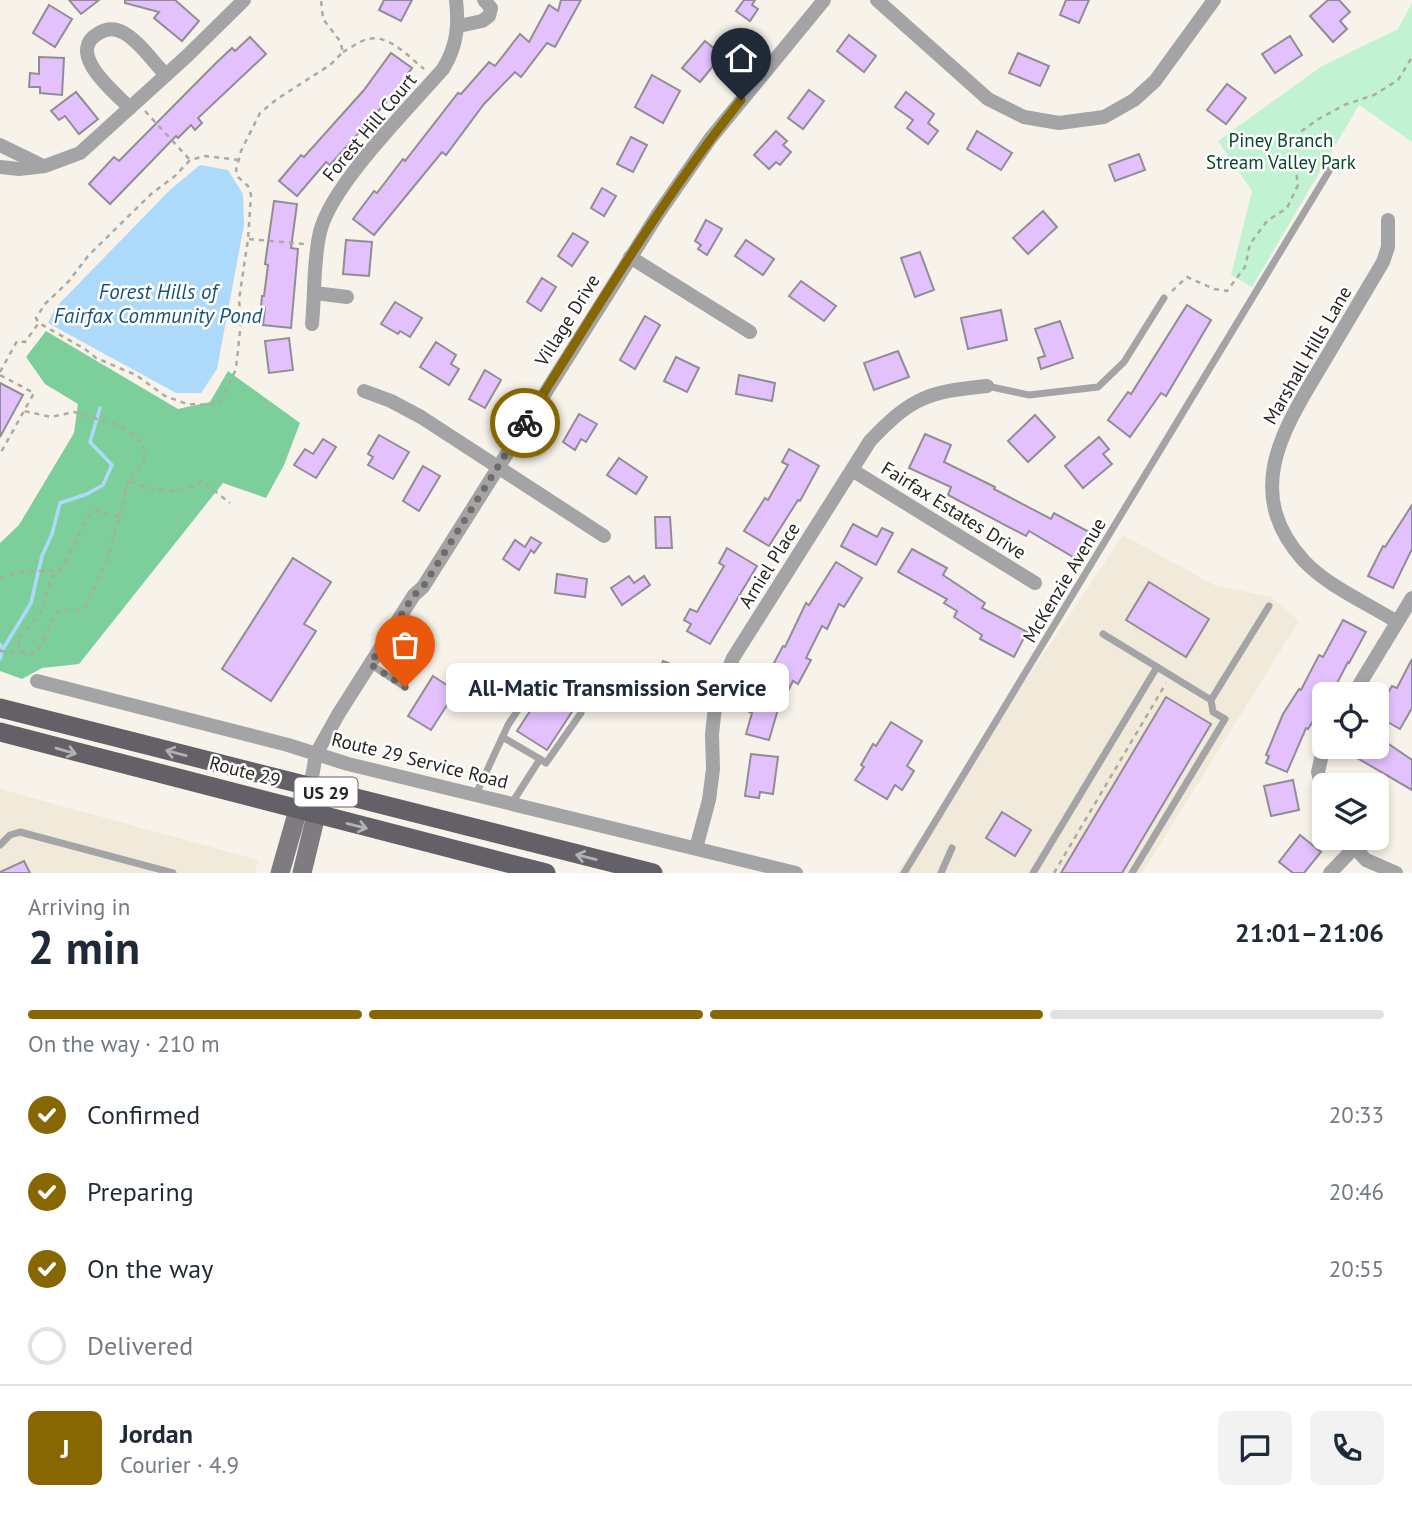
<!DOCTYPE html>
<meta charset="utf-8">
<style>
:root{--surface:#fff;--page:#f2f2f3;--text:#1f2937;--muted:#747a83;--line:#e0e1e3;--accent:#876702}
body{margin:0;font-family:"PT Sans",sans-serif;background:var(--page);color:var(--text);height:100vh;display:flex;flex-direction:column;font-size:26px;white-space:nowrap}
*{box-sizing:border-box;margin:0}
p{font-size:23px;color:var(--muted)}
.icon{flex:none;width:38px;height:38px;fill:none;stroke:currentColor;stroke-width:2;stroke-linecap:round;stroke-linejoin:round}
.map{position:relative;height:873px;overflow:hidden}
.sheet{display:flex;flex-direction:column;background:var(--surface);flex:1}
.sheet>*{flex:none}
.tools{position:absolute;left:1312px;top:682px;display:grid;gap:14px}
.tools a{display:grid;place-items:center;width:77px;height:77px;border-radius:10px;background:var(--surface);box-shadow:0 4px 10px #0003;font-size:35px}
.pin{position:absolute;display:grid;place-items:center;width:60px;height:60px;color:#fff;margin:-72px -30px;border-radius:50% 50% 50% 0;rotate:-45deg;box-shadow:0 0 7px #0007}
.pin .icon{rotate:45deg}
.courier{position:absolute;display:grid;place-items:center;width:70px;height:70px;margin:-35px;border:5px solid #876702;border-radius:50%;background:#fff;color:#222;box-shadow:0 2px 9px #0007}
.bubble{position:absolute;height:49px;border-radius:10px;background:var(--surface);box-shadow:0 4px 10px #0003;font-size:23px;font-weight:700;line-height:49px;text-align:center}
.summary em{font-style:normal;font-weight:700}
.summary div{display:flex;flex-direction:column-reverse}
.summary{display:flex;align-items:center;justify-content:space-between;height:119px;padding:0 28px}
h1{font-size:46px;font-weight:700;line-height:52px}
.bar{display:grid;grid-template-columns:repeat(4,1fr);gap:10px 7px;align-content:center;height:84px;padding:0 28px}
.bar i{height:9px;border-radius:5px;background:var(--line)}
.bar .active{background:var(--accent)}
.bar p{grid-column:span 4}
.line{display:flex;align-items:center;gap:18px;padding:0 28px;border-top:2px solid var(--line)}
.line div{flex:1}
.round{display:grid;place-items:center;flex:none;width:74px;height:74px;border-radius:10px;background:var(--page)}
ol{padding:0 28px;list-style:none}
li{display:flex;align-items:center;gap:21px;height:77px}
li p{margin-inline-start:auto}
li .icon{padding:7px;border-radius:50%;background:var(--accent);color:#fff;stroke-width:4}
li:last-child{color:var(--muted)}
li i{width:38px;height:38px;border:4px solid var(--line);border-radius:50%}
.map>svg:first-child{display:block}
</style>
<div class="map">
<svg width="1412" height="873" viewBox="0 0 1412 873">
<rect width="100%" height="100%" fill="#f7f3ea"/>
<g fill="#f1e9d9">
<polygon points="1123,535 1214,585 1271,597 1299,621 1142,873 897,873"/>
<polygon points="0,789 258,860 255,873 0,873"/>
</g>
<polygon fill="#c1f2d1" points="1412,3 1412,142 1359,105 1252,287 1231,275 1252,191 1218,141 1322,66 1398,29"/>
<polygon fill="#7ccf9b" points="46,331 178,409 210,402 228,371 300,423 284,465 266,498 223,483 79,664 42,668 22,679 0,671 0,543 19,525 74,433 78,404 45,384 26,357"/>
<polygon fill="#addafb" points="200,165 228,170 243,194 244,225 217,369 201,393 176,393 48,323 55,308 170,190"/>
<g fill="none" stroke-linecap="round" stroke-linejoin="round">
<g stroke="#addafb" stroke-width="3.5">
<polyline points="0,644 3,649 0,659"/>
<polyline points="3,649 31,603 42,556 52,534 60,503 87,494 103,485 112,465 90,442 100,408"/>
</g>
</g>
<g fill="#e3c1fd" stroke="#928d95" stroke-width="2">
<polygon points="69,0 99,0 81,14"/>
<polygon points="125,0 175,0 199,21 182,41 154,18 159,12 125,3"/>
<polygon points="384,0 412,0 401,21 379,10"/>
<polygon points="561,0 581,0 555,47 547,43 521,77 515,72 484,104 446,155 442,152 374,235 353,219 374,191 377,193 403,159 405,161 458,93 461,94 489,62 495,66 520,34 529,42 549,5 558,11"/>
<polygon points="744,0 755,0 752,5 758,9 750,21 736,11"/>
<polygon points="1066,0 1089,0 1079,23 1060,15"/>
<polygon points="1328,0 1339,0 1350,12 1340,21 1347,29 1333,42 1310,16"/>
<polygon points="49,5 72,19 55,47 33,33"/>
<polygon points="849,35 876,56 864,72 837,51"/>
<polygon points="1290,36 1302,55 1275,73 1262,54"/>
<polygon points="250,37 266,54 198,118 202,123 195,130 191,125 178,138 176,136 110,204 89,184 114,157 119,161 215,64 232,48 235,51"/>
<polygon points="705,41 722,55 700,82 682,68"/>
<polygon points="391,53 412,68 390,98 330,165 326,162 297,196 279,181 301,155 304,157 364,90"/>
<polygon points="1018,53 1049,66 1040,86 1009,73"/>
<polygon points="39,57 64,58 62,95 40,93 40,87 29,87 30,73 39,74"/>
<polygon points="652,75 680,91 663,123 635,107"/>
<polygon points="1227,84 1246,98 1226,124 1207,110"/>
<polygon points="809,90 824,101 803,129 788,118"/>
<polygon points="76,92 98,119 79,134 65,116 59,120 51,111"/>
<polygon points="906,92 934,114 928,123 938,131 928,144 907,128 913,120 895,107"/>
<polygon points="776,131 787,141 783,145 791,152 780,165 776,162 769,169 754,155"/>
<polygon points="977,131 1012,153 1001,170 967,149"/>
<polygon points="631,137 647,145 633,172 617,164"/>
<polygon points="1139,154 1145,170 1115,181 1109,165"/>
<polygon points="602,188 616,196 604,216 591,208"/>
<polygon points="274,201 297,204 291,248 298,249 291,328 263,325 265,308 261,307 262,296 264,296 268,265 265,264"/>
<polygon points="1043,211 1057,227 1028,254 1013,238"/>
<polygon points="706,220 722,229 707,255 698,249 701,245 695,241"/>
<polygon points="573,233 588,242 572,266 558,256"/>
<polygon points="346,240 372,242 369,276 343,274"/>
<polygon points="746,240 774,259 763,275 735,256"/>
<polygon points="920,252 934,290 915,297 901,258"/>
<polygon points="542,278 556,287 541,311 527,302"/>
<polygon points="801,281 836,306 824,321 789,296"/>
<polygon points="395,302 422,318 410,337 400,331 398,334 381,324"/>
<polygon points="1187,305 1211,320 1166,396 1161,393 1130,437 1108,420 1128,392 1131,394"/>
<polygon points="1001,310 1007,340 968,349 961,318"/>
<polygon points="645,316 660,325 635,369 620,360"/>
<polygon points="1060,321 1073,358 1041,369 1038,358 1045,356 1035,329"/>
<polygon points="289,338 293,370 269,373 265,341"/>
<polygon points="436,342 456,355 451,364 459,369 449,385 420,367"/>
<polygon points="898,351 909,377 874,390 864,363"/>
<polygon points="676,357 699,368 687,392 664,381"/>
<polygon points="485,370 501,380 485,408 469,399"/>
<polygon points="739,375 775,383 772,401 736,394"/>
<polygon points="0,383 23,395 0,437"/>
<polygon points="579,414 597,424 586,442 581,439 575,450 563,442"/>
<polygon points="1035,415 1055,437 1028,462 1008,441"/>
<polygon points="925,434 951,445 944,462 995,487 994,489 1051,519 1054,513 1089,532 1075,558 1029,531 1026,536 948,495 951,487 909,468"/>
<polygon points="379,435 409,452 393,479 368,465 373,457 368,454"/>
<polygon points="1099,437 1109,449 1103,454 1112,464 1083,488 1065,466"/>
<polygon points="323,439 336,447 316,478 294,465 305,449 313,454"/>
<polygon points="789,449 819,466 800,501 798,500 769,546 744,531 765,498 768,500 788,465 782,462"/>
<polygon points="619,458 647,477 636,494 607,475"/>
<polygon points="423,466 440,476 419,511 403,501"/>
<polygon points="1412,505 1412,549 1393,588 1368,576 1383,546 1385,547"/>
<polygon points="655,517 670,517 672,548 656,548"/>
<polygon points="853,524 877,537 882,528 893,533 876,565 841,546"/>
<polygon points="531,537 541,543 534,553 531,550 519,570 503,559 515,540 525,547"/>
<polygon points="727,548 757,566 710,644 687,631 691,624 684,620 690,609 697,612 724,566 719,563"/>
<polygon points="912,549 947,568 943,575 985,603 982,608 1027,632 1014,657 980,639 982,635 954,617 957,611 944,603 947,599 898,572"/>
<polygon points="293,558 331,582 304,624 316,631 271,701 222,669"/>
<polygon points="836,562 862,578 844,607 839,604 827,629 822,626 806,658 811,660 798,684 793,681 788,691 784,689 769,740 746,734 752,713 747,711 753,691 758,693 783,646 785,647 806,603 809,605"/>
<polygon points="557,574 587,579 585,597 555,593"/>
<polygon points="629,576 634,583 644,576 650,585 622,605 611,588"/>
<polygon points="1149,582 1209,619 1186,657 1126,620"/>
<polygon points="1343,620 1366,632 1349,663 1348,662 1332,693 1325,695 1325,702 1308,729 1306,728 1287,772 1266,763 1269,756 1266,755 1283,714 1299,689 1301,690 1319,655 1323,657"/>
<polygon points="1412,659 1412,708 1400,729 1377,716 1377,712 1392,686 1397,688"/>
<polygon points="663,661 696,674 691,687 685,685 677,707 650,697"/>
<polygon points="433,676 456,691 431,730 408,716"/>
<polygon points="551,679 581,698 547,750 517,731"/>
<polygon points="1166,697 1211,724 1122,873 1061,873"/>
<polygon points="891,722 922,741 907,766 914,771 902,790 895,785 887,799 855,780 864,767 861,765 873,744 876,746"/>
<polygon points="1377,736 1412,760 1412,790 1352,755 1357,747 1377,747"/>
<polygon points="751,754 778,757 773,794 760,792 759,798 745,796"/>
<polygon points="1293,780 1299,810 1271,816 1264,786"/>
<polygon points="1002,812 1031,830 1015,856 986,838"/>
<polygon points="1300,835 1321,852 1304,873 1293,873 1279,862"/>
<polygon points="24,861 30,873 0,873 0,872"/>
</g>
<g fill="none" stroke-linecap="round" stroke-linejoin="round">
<g stroke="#adaaa3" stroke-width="2.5" stroke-dasharray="5 5" stroke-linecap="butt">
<path d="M343,52C351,48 359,41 368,39C389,34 409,57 424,69"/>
<polyline points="145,111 190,160"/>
<polyline points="239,160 205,156 190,160 175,176 151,194 88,256 69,281 45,304 36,318 39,323 85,349 96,358 136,375 165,396 187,404 209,405 221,401 236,369 241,321 239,300 248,239 251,195 248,186 238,177 236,170 241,151 260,113 277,99 330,65 343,52 340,41 323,19 321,0"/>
<polyline points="249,239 305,244"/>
<polyline points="1172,291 1187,277 1214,289 1227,291 1245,267 1250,244 1267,221 1287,208 1298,185 1295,164 1299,133 1317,120 1344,105 1374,95 1398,80 1412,57"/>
<polyline points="0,372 17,341 25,342 38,324"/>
<polyline points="0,375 34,393 0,454"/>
<path d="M130,481C154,491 179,497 202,481L230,503"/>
<polyline points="0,578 25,571 57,571"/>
<path d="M0,651L32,654C50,642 46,622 61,609L79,610L85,607L107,561L129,480L144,460L145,451L140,441L118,425L74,412L51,417L24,411"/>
<polyline points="26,654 19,647 18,639 41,613 51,578 65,564 87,517 96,511 119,516"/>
<polyline points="1054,873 1166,683"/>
</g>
<g stroke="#a4a3a6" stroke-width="7">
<polyline points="987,386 1029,395 1098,387 1124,362 1164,298"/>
<polyline points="370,664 405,687"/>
<polyline points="1211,700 1269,606"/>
<polyline points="504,738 540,759"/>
<polyline points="476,794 508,725 541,675"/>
<polyline points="512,803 540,759 546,763 581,713"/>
<polyline points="0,845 10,835 20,832 173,873"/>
<polyline points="904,873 1334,163"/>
<polyline points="941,873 952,848"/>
<polyline points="1033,873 1157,667 1103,634"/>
<polyline points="1132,873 1225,719 1213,712 1211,700 1157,667"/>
</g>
<g stroke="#a4a3a6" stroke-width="14">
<polyline points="877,0 988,99 1024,117 1059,123 1104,117 1134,100 1155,81 1214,0"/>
<polyline points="459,26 482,21 489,16 491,8 484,0"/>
<path d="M130,108C115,93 64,52 99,33C107,28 116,28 124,33C140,42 153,62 166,75"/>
<polyline points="0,145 43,166"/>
<polyline points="0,167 19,169 45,166 80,153 187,56 244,0"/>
<path d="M1388,220V247L1383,262C1363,296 1343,329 1323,363C1284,428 1241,492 1304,561C1329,587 1367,603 1397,622"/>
<polyline points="630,257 750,332"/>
<polyline points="315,293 347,297"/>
<path d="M312,324C315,294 313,261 320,232C331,185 410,107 443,69C457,46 459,26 456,0"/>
<polyline points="364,391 391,401 421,417 604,536"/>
<polyline points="852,470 1035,583"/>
<polyline points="37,681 288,745 348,764 796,873"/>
<polyline points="1353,695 1412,598"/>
<polyline points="1325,741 1318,772 1325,803"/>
<polyline points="310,788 316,754 339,713 414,595 423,587 658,214 710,139 824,0"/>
<polyline points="1346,838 1366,860 1396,873"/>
<path d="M696,848L709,800L713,769L712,734L716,698L733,658L870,441C912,397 927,392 987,386"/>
<polyline points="1330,873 1354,848"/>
</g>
<g stroke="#7e7c81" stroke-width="19">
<polyline points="280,873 298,810 310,788"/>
<polyline points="302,873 316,815 312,799"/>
</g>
<g stroke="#636167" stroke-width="19">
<polyline points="0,708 653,873"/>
<polyline points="0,732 546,873"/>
</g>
</g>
<defs><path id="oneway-shaft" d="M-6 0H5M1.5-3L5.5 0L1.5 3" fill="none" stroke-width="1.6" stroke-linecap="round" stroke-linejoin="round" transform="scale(1.75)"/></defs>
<g stroke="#b1b0b3">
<use href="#oneway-shaft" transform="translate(66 751) rotate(16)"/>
<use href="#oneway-shaft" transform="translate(176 753) rotate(-165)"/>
<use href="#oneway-shaft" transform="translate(357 826) rotate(14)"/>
<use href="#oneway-shaft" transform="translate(586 857) rotate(-166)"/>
</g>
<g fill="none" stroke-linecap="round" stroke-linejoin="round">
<polyline stroke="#706d68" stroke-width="7" stroke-dasharray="0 12.6" points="405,687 370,664 414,595 423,587 525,423"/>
<path stroke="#876702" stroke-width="9" d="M525,423C594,314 660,201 741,100"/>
</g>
<g text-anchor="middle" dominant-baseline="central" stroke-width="5" stroke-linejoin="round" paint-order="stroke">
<rect fill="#fff" stroke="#686664" stroke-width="2" x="294.5" y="777.5" width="63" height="29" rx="5"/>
<g font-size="18" font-weight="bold" fill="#272522">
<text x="326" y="792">US 29</text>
</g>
<g font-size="19" fill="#272522" stroke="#fff">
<text transform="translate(369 127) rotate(-50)">Forest Hill Court</text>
<text transform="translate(567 320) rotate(-58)">Village Drive</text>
<text transform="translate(1307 355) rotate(-60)">Marshall Hills Lane</text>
<text transform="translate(954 510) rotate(32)">Fairfax Estates Drive</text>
<text transform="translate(769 565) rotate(-58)">Arniel Place</text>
<text transform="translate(1064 580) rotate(-59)">McKenzie Avenue</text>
<text transform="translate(420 760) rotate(14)">Route 29 Service Road</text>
<text transform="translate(245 771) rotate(15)">Route 29</text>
</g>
<g font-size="19" fill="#044827" stroke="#fff">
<text x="1281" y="140">Piney Branch<tspan x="1281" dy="22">Stream Valley Park</tspan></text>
</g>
<g font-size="21" font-style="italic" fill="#195478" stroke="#fff">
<text x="158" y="291">Forest Hills of<tspan x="158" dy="24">Fairfax Community Pond</tspan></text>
</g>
</g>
</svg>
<div class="tools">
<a><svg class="icon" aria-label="locate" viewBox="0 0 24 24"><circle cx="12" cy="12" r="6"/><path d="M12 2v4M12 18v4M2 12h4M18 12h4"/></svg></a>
<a><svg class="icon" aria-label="layers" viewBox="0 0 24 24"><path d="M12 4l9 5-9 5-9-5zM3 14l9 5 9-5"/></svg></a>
</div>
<div class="pin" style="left:405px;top:687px;background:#ea580c"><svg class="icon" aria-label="bag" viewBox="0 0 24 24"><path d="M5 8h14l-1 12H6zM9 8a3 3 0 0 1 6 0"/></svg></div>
<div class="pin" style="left:741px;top:100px;background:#1f2937"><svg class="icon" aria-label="home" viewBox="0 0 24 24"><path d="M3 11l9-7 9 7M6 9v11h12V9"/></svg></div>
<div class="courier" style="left:525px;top:423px"><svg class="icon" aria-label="bike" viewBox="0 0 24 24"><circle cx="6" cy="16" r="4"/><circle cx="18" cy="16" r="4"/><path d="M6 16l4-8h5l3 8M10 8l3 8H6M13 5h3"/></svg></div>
<div class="bubble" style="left:446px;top:663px;width:343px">All-Matic Transmission Service</div>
</div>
<section class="sheet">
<div class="summary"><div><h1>2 min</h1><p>Arriving in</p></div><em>21:01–21:06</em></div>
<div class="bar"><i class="active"></i><i class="active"></i><i class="active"></i><i></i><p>On the way · 210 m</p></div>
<ol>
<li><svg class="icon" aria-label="check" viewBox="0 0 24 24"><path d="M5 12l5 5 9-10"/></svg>Confirmed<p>20:33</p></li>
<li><svg class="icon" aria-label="check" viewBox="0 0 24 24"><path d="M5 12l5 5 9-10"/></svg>Preparing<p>20:46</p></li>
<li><svg class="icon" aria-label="check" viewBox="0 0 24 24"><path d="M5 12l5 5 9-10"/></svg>On the way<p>20:55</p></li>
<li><i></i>Delivered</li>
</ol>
<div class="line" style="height:126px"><b class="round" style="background:var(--accent);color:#fff">J</b><div><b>Jordan</b><p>Courier · 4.9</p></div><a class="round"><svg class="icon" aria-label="chat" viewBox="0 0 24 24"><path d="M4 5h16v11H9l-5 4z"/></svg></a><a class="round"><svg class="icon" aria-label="phone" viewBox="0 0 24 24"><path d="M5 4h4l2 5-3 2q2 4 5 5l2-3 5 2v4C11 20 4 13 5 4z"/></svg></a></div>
</section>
